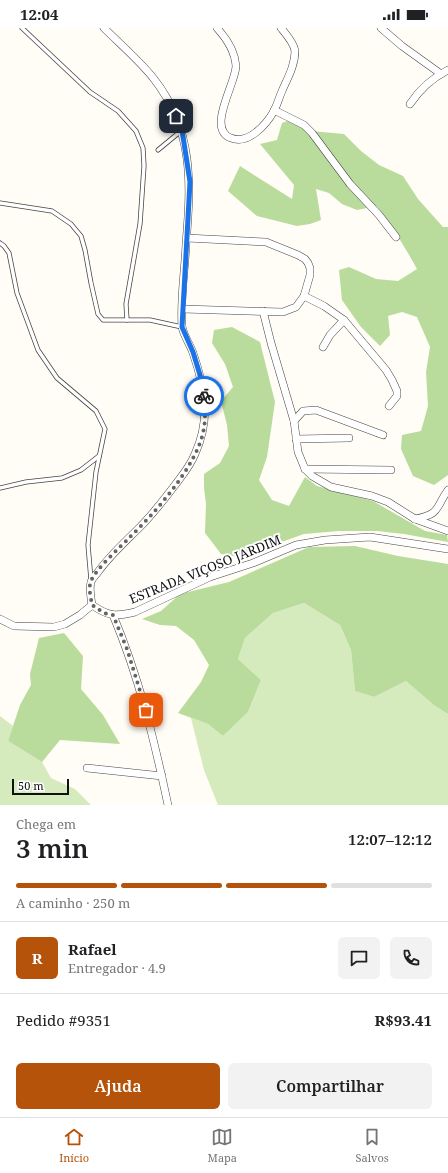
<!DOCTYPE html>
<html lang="pt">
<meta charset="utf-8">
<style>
:root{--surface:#fff;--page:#f2f2f2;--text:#202124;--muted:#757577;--line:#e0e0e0;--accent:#b45309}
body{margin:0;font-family:"Noto Serif",serif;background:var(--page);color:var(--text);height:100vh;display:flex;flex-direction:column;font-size:15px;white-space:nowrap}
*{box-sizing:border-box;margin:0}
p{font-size:13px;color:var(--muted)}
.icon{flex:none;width:22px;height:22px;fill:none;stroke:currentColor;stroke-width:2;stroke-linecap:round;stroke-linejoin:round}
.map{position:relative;height:777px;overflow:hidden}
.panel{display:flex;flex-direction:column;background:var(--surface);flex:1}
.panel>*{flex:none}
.scale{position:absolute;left:12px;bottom:10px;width:57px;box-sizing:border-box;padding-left:4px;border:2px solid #111;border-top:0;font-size:11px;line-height:14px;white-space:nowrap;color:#111;-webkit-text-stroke:3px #fff;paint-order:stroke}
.pin{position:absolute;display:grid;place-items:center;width:34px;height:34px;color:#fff;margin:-17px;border-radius:8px;box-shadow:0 2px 6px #0006}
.courier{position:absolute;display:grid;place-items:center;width:40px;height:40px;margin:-20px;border:3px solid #1a73e8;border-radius:50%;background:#fff;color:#222;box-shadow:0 1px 5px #0007}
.head em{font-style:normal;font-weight:600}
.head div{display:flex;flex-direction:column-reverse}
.head{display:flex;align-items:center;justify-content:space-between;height:68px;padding:0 16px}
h1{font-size:26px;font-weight:600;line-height:30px}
.bar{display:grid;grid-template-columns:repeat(4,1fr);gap:6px 4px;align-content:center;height:48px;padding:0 16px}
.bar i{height:5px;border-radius:3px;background:var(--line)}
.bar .selected{background:var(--accent)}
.bar p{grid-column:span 4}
.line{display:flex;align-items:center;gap:10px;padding:0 16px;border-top:1px solid var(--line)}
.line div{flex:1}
.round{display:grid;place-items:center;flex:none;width:42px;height:42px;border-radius:6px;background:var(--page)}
.cta{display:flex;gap:8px;margin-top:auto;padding:8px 16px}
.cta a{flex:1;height:46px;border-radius:6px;background:var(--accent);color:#fff;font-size:16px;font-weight:600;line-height:46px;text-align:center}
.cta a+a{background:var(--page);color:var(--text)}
.status{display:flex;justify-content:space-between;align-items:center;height:28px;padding:0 20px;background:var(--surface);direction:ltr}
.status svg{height:11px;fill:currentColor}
.dock{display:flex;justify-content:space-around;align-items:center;height:56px;border-top:1px solid var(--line);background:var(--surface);font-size:11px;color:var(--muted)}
.dock a{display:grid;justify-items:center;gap:2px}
.dock .selected{color:var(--accent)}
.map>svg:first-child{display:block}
</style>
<div class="status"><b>12:04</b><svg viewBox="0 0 49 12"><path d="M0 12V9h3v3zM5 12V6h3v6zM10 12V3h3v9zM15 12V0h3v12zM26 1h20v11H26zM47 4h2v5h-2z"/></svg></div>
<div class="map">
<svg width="448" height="777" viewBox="0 0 448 777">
<rect width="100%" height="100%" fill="#fffdf5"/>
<g fill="#d5ebbd">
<polygon points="304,575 340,597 351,622 355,663 374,669 406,653 435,678 448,686 448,777 218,777 204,742 191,690 208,696 223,708 248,684 261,652 238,631 245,610 273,585"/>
<polygon points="0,688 13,698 8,713 42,734 51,750 75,761 91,777 0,777"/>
</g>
<g fill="#b9dc9c">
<path d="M290,92L311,103L344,106L361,123L379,137L403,148L418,171L443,199H448V447L434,457L413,448L401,421L402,407L421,403L428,378L426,344L430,319L417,289L402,284L388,288L390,307L380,318L361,299L342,272L339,242L349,239L376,251L398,253L417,241C405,219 392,198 377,178L357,182L342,176L329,165L316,161L321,192L310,196L297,198L257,188L228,163L240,138L292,171L294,157L260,116L277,112L282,95Z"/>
<polygon points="232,299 260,314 275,374 267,429 259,452 272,472 289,478 305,449 317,458 373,473 425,503 447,507 448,514 404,506 377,503 339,503 304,506 239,529 221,526 205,505 206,476 204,460 204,446 220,435 229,418 227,397 221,373 233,359 225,336 212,315 214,302"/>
<polygon points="355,518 398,528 448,536 448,686 435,678 406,653 374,669 355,663 351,622 340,597 304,575 273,585 245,610 238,631 261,652 248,684 223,708 208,696 178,685 201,654 209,637 194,612 176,598 160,597 142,591 161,583 180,566 229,554 309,519"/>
<polygon points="64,605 83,628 81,661 103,687 120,716 60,712 42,734 8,713 20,677 31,657 30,646 39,610"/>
</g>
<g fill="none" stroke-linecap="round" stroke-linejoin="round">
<g stroke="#444" stroke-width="5">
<g id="lane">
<polyline points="22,0 90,64 118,83 136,103 143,120 144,138 140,196 126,276 127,292"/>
<polyline points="158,122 181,103"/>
<polyline points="0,175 52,183 71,196 81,208 85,222 91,255 98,286 103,292 150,292 182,299"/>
<polyline points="0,215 4,218 9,225 17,265 38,322 57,350 96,383 105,401 96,444 88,517 91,552"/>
<polyline points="0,460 26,454 62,450 81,442 99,428"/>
</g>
</g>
<g stroke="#444" stroke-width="8">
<g id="street">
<path d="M217,0C227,11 235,23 236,38C236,55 206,101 231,110C248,117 266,97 274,83C277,77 279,70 282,63C287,51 295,38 295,23C294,15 286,6 281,0"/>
<polyline points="381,0 402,18 441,46"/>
<path d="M410,76C420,61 432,50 448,42"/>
<polyline points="274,82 304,97 312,105 350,156 379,187 396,209"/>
<polyline points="304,268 324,278 344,292 386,342 392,352 397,363 397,368 389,378"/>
<polyline points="183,281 283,284 296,279 304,268 310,247 310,240 308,235 305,231 298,227 266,214 187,210"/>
<polyline points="263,283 271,315 294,393"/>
<polyline points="323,319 330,307 344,292"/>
<polyline points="383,407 316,382 303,383 294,393 298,424 305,441 312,448 331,459 372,468 388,474 415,491 448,503"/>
<polyline points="296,411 349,410"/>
<polyline points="305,441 391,442"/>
<path d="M415,491C441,486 435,480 448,462"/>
<path d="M92,577C91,570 89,561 91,554C92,550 96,547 98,544C110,527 126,513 140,499C152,487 162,474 172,461C180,450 190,439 195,426C211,391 205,360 193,325C190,316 183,307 182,298C180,272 185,242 186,216C191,156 194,102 154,51C141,34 120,16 104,0"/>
<path d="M92,577C108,588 115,589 135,584L210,549L253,535L296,517L325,512L370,509L448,521"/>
<path d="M113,587C139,649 154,711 168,777"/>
<polyline points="0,591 14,598 54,599 65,596 80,587 92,577"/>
<polyline points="87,740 162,748"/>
</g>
</g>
<use href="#lane" stroke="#fff" stroke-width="3.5"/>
<use href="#street" stroke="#fff" stroke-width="7"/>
</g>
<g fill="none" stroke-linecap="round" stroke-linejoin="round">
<path stroke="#646461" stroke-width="4" stroke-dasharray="0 7.2" d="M146,682L127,621L113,587L104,585L92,577C91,570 88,560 91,553C96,541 118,521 128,511C154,486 195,440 203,405C206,392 205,381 204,368"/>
<polyline stroke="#1a73e8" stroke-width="5" points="176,88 182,102 190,154 182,299 193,324 200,347 204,368"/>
</g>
<g text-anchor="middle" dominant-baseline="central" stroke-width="4" stroke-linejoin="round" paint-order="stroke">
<g font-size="13" fill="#111" stroke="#fff">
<text transform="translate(205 541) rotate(-22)">ESTRADA VIÇOSO JARDIM</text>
</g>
</g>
</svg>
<div class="scale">50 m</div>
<div class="pin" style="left:146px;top:682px;background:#ea580c"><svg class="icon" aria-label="bag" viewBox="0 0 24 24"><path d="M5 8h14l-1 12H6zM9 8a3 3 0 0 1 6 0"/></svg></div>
<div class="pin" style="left:176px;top:88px;background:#1f2937"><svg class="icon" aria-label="home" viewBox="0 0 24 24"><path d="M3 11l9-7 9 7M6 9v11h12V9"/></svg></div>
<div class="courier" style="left:204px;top:368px"><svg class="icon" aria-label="bike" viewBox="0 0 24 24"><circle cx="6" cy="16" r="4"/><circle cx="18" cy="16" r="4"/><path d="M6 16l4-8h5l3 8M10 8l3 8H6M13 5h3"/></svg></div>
</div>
<section class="panel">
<div class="head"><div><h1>3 min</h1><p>Chega em</p></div><em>12:07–12:12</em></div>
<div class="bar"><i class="selected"></i><i class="selected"></i><i class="selected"></i><i></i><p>A caminho · 250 m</p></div>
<div class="line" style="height:72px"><b class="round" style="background:var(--accent);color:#fff">R</b><div><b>Rafael</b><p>Entregador · 4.9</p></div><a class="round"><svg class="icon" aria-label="chat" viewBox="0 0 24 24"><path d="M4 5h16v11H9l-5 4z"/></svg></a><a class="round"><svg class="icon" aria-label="phone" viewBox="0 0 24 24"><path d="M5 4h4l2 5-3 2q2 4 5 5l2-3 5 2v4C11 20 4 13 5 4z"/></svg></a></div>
<div class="line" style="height:52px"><div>Pedido #9351</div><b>R$93.41</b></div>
<div class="cta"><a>Ajuda</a><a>Compartilhar</a></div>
</section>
<nav class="dock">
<a class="selected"><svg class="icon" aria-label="home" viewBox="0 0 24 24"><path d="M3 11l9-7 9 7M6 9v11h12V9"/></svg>Início</a>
<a><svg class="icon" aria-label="map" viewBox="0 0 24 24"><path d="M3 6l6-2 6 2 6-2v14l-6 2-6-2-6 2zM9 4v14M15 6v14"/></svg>Mapa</a>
<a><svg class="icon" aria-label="saved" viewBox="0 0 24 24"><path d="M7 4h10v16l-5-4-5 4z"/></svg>Salvos</a>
</nav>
